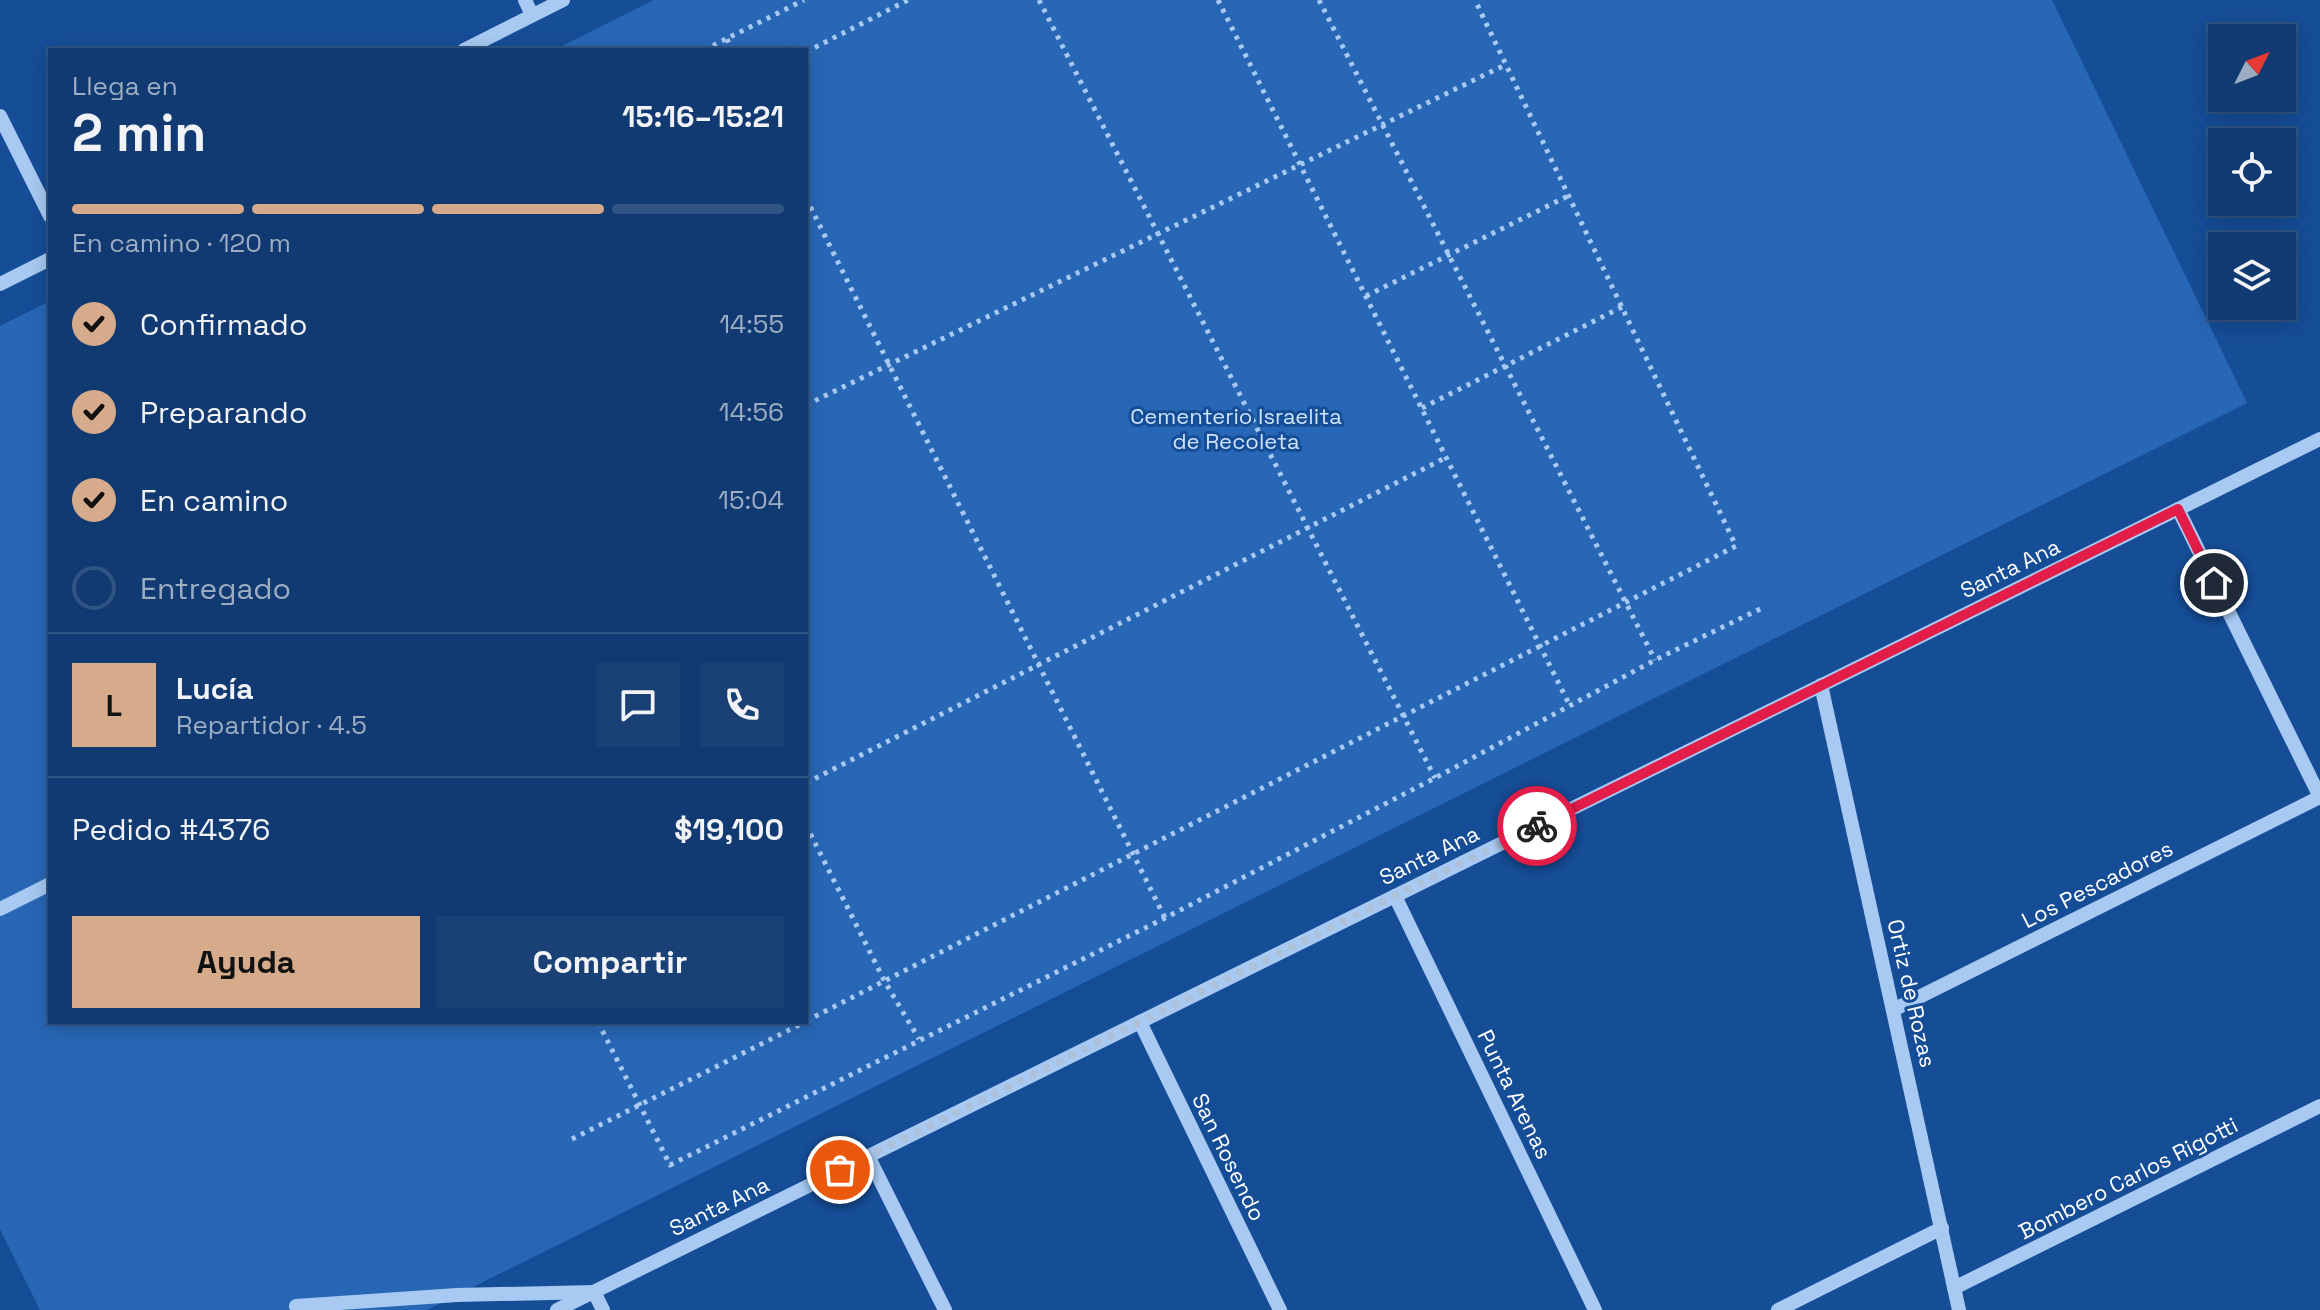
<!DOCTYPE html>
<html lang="es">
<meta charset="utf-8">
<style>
:root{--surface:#103a71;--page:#194176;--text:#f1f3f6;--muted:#9cadc3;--line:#305484;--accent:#d6ab8b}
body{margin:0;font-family:"Space Grotesk",sans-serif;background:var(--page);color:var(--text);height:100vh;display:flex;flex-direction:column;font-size:30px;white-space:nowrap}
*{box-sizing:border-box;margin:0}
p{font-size:26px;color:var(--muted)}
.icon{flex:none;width:44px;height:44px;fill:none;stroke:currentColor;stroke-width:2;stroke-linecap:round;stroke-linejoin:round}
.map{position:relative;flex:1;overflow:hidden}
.drawer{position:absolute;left:48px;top:48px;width:760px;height:976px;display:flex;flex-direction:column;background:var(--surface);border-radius:0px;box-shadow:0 4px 20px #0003,0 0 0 2px var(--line)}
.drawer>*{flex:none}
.needle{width:52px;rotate:48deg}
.controls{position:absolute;left:2208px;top:24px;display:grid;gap:16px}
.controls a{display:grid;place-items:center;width:88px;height:88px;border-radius:0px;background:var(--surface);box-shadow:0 4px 20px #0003,0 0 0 2px var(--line);font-size:40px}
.pin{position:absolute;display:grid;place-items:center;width:68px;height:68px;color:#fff;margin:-34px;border:4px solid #fff;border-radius:50%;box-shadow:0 2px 8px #0007}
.courier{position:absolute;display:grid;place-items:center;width:80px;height:80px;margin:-40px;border:6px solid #e11d48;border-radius:50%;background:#fff;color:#222;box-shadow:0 2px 10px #0007}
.overview em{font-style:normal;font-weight:700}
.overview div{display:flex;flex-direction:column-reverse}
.overview{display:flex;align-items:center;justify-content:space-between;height:136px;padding:0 24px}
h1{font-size:52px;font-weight:700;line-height:60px}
.bar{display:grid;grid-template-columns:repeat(4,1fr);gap:12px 8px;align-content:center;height:96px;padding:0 24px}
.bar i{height:10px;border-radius:6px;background:var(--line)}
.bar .selected{background:var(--accent)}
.bar p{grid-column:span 4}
.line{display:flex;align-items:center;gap:20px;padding:0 24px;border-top:2px solid var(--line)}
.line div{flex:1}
.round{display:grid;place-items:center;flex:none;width:84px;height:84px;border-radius:0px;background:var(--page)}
ol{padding:0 24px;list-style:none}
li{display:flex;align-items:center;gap:24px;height:88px}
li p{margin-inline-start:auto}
li .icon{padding:8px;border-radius:50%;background:var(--accent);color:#111;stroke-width:4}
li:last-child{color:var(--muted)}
li i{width:44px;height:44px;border:4px solid var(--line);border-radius:50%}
.button{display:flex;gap:16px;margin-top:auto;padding:16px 24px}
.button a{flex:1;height:92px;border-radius:0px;background:var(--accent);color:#111;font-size:32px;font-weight:700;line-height:92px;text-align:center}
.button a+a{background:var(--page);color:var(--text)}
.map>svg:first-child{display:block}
</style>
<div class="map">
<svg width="2320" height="1310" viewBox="0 0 2320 1310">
<rect width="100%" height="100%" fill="#154d97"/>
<polygon fill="#2867b6" points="654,0 2052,0 2247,403 427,1310 40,1310 0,1229 0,326 50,301 50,1022 806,1022 806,50 554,50"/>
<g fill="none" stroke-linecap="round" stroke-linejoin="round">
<g stroke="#a7c9f2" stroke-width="5" stroke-dasharray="4 6" stroke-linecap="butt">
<polyline points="1039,0 1435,778"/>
<polyline points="1218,0 1570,706"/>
<polyline points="1319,0 1655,660"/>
<polyline points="727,39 732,50"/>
<polyline points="704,50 804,0"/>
<polyline points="806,52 908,0"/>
<polyline points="806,198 1165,918"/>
<polyline points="1366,296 1568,196"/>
<polyline points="806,405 1505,65"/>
<polyline points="1422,408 1622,307"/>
<polyline points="806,783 1445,458"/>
<polyline points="806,825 885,982 919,1039"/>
<polyline points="806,1021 1736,546 1475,0"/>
<polyline points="598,1022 670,1165 1165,918 1435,778 1655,660 1764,607"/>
<polyline points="572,1139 805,1022"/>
</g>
<g stroke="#a7c9f2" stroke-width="14">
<polyline points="525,0 532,15"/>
<polyline points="464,50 563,0"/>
<polyline points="0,116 50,216"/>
<polyline points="0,284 50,259"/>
<polyline points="2178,509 2320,797"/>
<polyline points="1821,685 1959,1310"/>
<polyline points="1395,896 1595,1310"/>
<polyline points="0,909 50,884"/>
<polyline points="1893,1010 2320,797"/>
<polyline points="1140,1022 1280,1310"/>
<polyline points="868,1156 945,1310"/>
<polyline points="1954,1288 2320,1106"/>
<polyline points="296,1306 457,1295 594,1292 603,1310"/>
<polyline points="557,1310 2320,439"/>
<polyline points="1778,1310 1942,1228"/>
</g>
</g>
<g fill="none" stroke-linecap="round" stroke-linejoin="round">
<polyline stroke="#adc1db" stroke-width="8" stroke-dasharray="0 14.4" points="840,1170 1537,826"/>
<polyline stroke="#e11d48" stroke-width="10" points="1537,826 2178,509 2214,583"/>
</g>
<g text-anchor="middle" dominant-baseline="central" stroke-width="6" stroke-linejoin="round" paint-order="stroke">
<g font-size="22" fill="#cee3fc" stroke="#154d97">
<text x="1236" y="416">Cementerio Israelita<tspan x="1236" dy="25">de Recoleta</tspan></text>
</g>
<g font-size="22" fill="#fff" stroke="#154d97">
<text transform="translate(2010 568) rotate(-26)">Santa Ana</text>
<text transform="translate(1429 855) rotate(-26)">Santa Ana</text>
<text transform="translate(2097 884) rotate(-27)">Los Pescadores</text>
<text transform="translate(1912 993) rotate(77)">Ortiz de Rozas</text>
<text transform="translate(1515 1094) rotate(64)">Punta Arenas</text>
<text transform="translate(1229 1157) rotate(64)">San Rosendo</text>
<text transform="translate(2128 1178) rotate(-27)">Bombero Carlos Rigotti</text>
<text transform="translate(719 1206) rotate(-26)">Santa Ana</text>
</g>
</g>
</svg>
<div class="controls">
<a><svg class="needle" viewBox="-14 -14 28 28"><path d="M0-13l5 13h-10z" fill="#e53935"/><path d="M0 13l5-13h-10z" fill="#9cadc3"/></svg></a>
<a><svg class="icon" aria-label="locate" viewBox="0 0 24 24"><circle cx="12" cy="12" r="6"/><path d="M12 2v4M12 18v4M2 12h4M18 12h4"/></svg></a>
<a><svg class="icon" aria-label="layers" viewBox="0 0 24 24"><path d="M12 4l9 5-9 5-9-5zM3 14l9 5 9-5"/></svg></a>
</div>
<div class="pin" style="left:840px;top:1170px;background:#ea580c"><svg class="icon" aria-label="bag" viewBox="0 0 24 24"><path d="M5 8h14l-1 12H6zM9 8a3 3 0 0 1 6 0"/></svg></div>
<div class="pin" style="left:2214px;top:583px;background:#1f2937"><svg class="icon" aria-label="home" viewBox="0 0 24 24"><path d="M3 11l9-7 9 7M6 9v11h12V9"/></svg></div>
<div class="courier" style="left:1537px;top:826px"><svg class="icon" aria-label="bike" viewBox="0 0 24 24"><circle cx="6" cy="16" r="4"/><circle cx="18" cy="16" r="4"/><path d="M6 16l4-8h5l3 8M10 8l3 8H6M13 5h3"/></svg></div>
<section class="drawer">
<div class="overview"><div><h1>2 min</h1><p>Llega en</p></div><em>15:16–15:21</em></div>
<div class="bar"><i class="selected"></i><i class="selected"></i><i class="selected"></i><i></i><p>En camino · 120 m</p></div>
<ol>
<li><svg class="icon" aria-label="check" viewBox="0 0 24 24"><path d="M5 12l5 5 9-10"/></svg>Confirmado<p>14:55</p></li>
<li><svg class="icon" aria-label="check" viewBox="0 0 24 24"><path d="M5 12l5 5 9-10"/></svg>Preparando<p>14:56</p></li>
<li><svg class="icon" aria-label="check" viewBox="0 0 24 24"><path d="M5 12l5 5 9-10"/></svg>En camino<p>15:04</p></li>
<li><i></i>Entregado</li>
</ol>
<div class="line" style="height:144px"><b class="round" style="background:var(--accent);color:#111">L</b><div><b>Lucía</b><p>Repartidor · 4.5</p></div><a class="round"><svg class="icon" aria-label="chat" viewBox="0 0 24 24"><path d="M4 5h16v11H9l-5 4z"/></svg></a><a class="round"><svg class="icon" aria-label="phone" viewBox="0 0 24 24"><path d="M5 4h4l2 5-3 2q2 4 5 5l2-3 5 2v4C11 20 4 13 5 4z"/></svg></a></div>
<div class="line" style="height:104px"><div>Pedido #4376</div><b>$19,100</b></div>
<div class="button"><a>Ayuda</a><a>Compartir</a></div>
</section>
</div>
